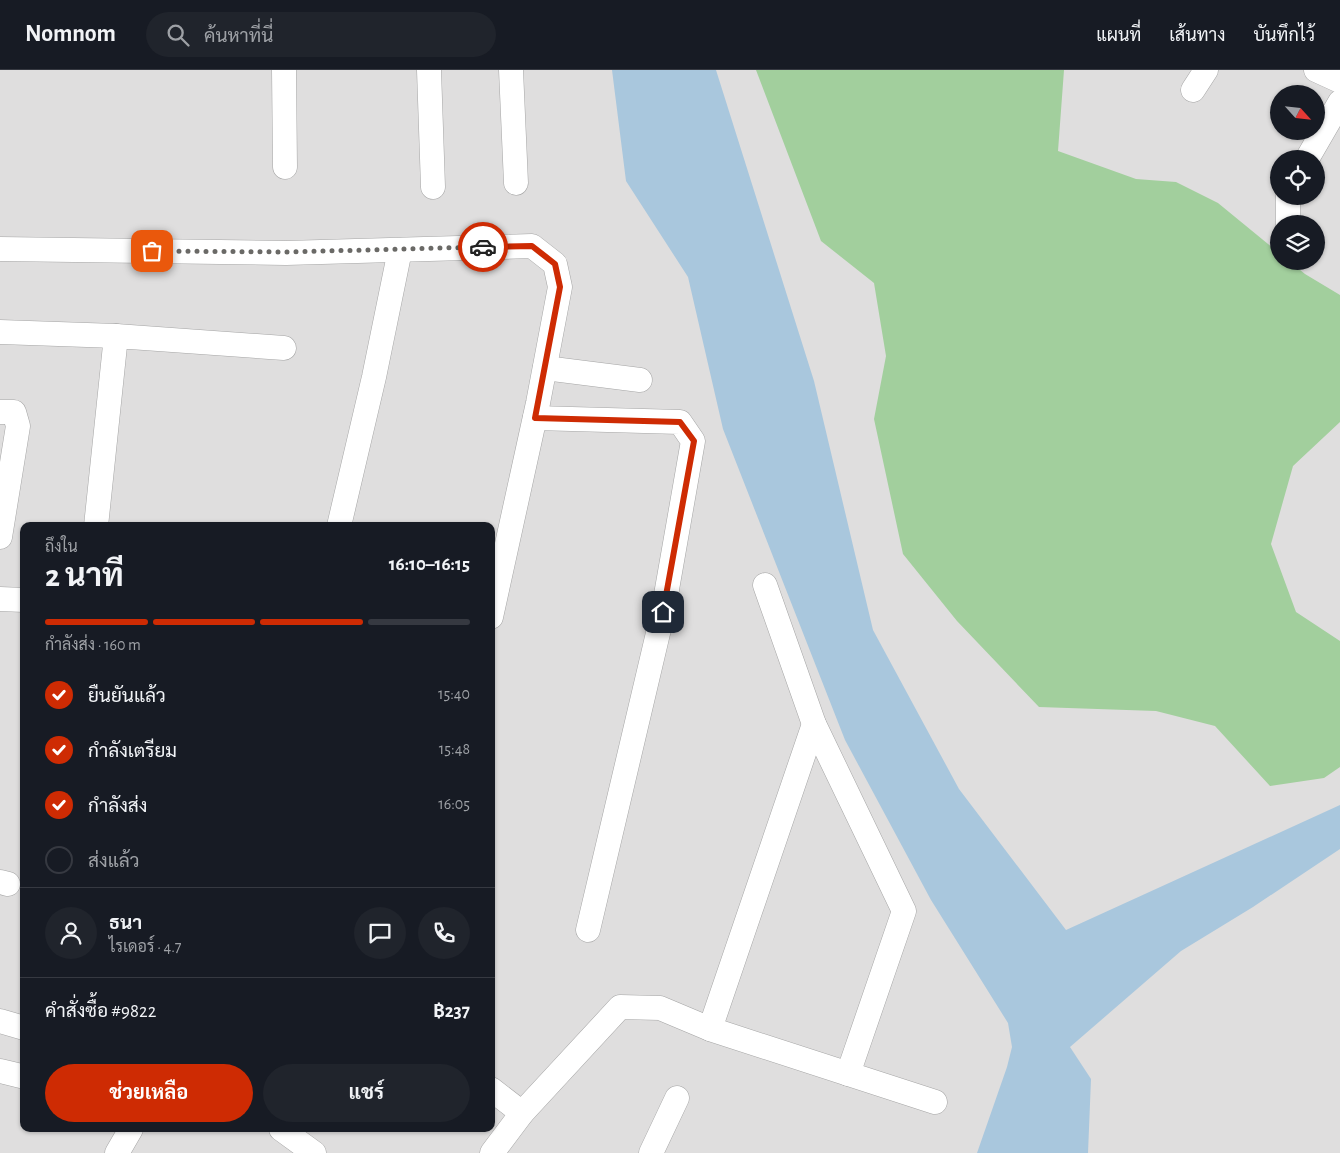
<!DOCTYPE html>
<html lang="th">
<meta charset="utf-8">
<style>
:root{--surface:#171b24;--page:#20242c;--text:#f1f3f6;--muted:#9ea1a6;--line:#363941;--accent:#ce2b03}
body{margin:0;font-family:"Alegreya Sans",Sarabun,sans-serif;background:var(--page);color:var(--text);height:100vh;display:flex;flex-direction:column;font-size:19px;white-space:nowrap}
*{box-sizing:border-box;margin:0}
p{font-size:16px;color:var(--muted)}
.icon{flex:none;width:28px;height:28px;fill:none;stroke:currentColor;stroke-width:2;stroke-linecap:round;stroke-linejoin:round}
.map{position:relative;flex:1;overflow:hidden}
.side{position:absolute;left:20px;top:452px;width:475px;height:610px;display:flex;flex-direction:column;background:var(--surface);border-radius:10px;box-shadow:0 1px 4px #0004}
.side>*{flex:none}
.needle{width:32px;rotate:117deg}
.tools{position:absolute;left:1270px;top:15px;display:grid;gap:10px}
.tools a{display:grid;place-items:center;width:55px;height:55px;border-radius:50%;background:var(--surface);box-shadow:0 1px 4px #0004;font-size:25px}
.pin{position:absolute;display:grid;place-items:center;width:42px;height:42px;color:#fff;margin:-21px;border-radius:10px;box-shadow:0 2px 8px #0006}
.courier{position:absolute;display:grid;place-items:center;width:50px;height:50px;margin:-25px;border:4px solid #ce2b03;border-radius:50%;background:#fff;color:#222;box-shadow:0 1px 6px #0007}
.overview em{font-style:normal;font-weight:700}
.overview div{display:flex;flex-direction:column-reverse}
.overview{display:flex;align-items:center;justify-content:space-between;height:85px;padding:0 25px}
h1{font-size:32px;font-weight:700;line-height:38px}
.bar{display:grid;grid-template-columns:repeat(4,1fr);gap:8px 5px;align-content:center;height:60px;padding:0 25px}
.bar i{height:6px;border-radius:4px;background:var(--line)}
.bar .active{background:var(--accent)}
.bar p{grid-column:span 4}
.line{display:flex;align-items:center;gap:12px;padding:0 25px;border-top:1px solid var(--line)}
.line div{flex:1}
.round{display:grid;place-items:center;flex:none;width:52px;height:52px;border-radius:26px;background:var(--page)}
ol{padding:0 25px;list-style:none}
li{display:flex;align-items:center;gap:15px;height:55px}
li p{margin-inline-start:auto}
li .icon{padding:5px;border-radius:50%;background:var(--accent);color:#fff;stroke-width:4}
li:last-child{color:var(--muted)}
li i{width:28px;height:28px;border:2px solid var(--line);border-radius:50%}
.cta{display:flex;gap:10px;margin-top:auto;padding:10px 25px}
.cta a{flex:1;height:58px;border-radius:30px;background:var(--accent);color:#fff;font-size:20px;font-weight:700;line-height:58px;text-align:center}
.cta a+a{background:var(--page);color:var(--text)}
header{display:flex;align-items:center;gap:30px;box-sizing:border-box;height:70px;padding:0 25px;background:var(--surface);border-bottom:1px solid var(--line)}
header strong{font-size:24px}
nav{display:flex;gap:28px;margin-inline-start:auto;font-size:18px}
.search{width:350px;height:45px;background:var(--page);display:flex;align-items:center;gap:12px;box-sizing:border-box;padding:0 18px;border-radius:28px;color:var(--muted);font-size:19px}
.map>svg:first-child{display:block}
</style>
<header>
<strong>Nomnom</strong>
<div class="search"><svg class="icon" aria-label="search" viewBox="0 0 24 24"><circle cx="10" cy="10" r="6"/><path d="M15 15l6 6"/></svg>ค้นหาที่นี่</div>
<nav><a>แผนที่</a><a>เส้นทาง</a><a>บันทึกไว้</a></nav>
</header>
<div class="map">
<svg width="1340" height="1083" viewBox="0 0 1340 1083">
<rect width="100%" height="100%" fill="#f1f0e7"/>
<path fill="#dfdede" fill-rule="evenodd" d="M0,0H1340V1083H0ZM1279,24H1316V61H1279ZM1279,89H1316V126H1279ZM1279,154H1316V191H1279ZM24,456H491V1059H24Z"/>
<polygon fill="#a2cf9d" points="756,0 1064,0 1058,81 1136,109 1176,112 1218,133 1279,183 1279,191 1289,191 1305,204 1340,225 1340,352 1293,396 1271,474 1296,542 1340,571 1340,697 1324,708 1270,716 1215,656 1156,641 1039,637 957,551 903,484 874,349 886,286 874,213 821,171"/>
<polygon fill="#a9c7dd" points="612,0 716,0 814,311 873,560 959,719 1066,860 1340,735 1340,779 1253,837 1181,881 1070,977 1091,1009 1088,1083 977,1083 1007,997 1012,977 1008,953 931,830 845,670 723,359 688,207 626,111"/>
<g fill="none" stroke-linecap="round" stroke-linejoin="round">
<g stroke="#a5a5a5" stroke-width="25">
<g id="minor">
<polyline points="284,0 285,97"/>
<polyline points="429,0 433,117"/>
<polyline points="511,0 516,113"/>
<polyline points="1316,0 1340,11"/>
<polyline points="1193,20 1206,0"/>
<polyline points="1307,89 1340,32"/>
<polyline points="1288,126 1288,154"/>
<polyline points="0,179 286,183 532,176 555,194 560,217 538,333 491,547"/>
<polyline points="0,262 116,266"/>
<polyline points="545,298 640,310"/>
<polyline points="0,342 14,342 18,356 0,467"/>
<polyline points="535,348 680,352 693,371 663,542 588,860"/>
<polyline points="96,456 116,266 284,278"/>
<polyline points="339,456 374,307 400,180"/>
<polyline points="765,515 814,654 904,841 848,1004"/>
<polyline points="0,529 24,530"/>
<polyline points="0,812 8,814"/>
<polyline points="0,951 24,958"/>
<polyline points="710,959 814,654"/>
<polyline points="0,1001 21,1006"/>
<polyline points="491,1019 522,1043"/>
<polyline points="281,1059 314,1083"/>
<polyline points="117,1083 131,1059"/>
<polyline points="492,1083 522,1043 620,937 660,938 710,959 935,1032"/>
<polyline points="651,1083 677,1028"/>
</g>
</g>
<use href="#minor" stroke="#fff" stroke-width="24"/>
</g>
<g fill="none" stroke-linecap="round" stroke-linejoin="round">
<polyline stroke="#6a6966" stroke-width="5" stroke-dasharray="0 9" points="152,181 286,182 483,177"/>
<polyline stroke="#ce2b03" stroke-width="6" points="483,177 532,176 555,194 560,217 535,348 680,352 694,371 663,542"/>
</g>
</svg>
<div class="tools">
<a><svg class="needle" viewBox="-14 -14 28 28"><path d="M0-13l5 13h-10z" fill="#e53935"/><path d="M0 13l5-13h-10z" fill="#9ea1a6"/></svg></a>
<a><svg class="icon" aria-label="locate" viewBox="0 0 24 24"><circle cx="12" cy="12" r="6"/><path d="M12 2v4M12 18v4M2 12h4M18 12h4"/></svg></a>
<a><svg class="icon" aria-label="layers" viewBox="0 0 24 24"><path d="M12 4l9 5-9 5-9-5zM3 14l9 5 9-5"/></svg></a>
</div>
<div class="pin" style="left:152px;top:181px;background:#ea580c"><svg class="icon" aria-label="bag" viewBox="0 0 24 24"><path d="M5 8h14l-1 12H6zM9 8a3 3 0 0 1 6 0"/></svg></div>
<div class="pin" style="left:663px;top:542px;background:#1f2937"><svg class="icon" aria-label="home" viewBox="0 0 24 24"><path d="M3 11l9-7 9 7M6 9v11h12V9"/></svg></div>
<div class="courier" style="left:483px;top:177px"><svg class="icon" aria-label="car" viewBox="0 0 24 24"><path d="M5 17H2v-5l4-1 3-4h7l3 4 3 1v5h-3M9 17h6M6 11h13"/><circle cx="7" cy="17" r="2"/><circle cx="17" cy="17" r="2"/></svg></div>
<section class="side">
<div class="overview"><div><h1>2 นาที</h1><p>ถึงใน</p></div><em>16:10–16:15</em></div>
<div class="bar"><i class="active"></i><i class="active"></i><i class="active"></i><i></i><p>กำลังส่ง · 160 m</p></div>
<ol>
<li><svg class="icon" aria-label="check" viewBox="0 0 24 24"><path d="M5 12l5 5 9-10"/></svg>ยืนยันแล้ว<p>15:40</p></li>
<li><svg class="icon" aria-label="check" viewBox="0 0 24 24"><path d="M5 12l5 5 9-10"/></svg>กำลังเตรียม<p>15:48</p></li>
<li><svg class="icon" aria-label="check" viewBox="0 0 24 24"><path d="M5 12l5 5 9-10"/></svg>กำลังส่ง<p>16:05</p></li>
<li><i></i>ส่งแล้ว</li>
</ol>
<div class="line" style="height:90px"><a class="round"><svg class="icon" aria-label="person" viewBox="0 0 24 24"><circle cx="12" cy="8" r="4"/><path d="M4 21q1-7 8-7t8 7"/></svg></a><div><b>ธนา</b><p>ไรเดอร์ · 4.7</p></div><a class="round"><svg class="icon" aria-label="chat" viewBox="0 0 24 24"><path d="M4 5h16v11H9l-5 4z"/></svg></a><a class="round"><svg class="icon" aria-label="phone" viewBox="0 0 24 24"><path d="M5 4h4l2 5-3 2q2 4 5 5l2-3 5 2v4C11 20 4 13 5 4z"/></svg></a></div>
<div class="line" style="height:65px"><div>คำสั่งซื้อ #9822</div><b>฿237</b></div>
<div class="cta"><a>ช่วยเหลือ</a><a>แชร์</a></div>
</section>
</div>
